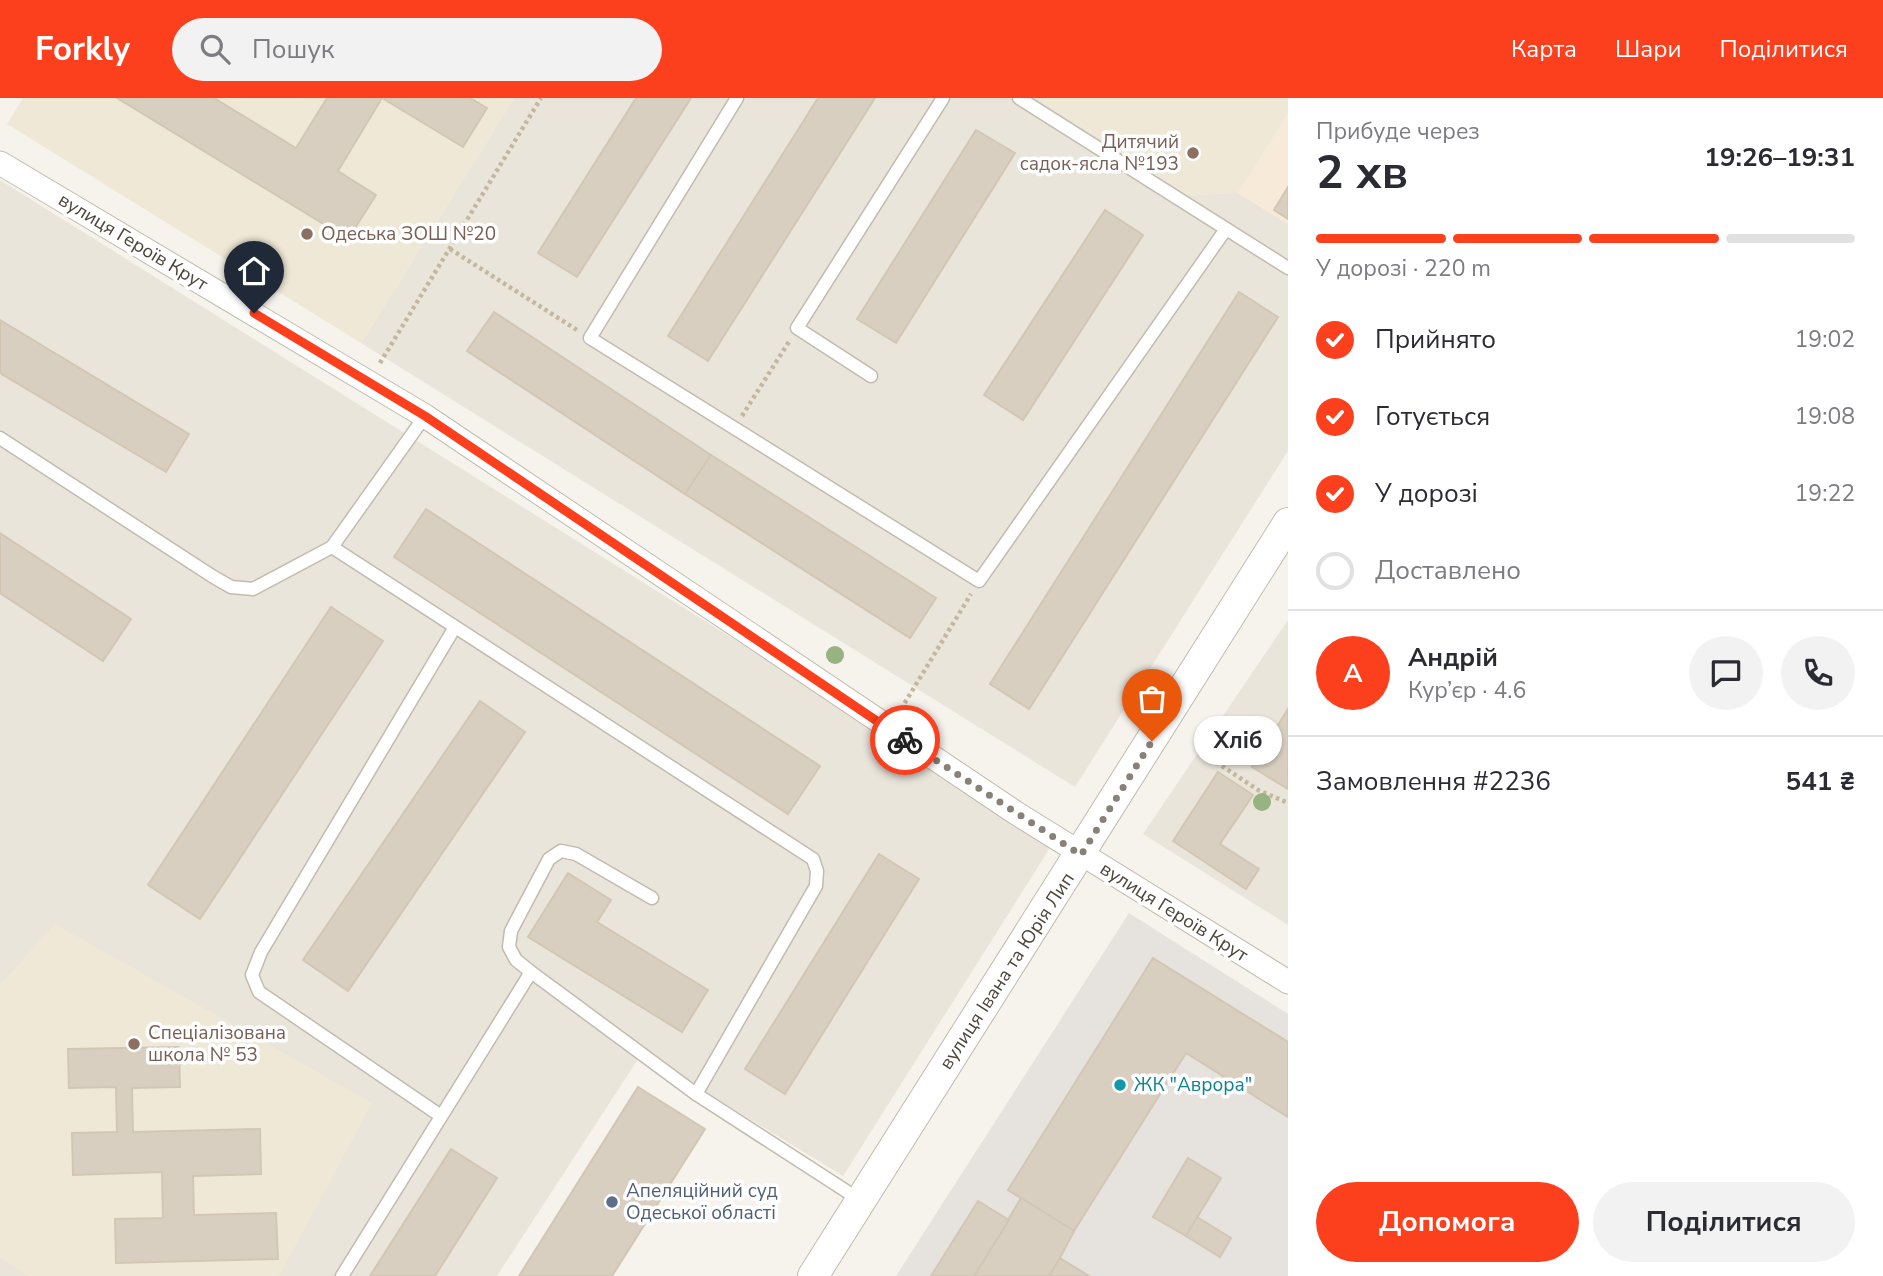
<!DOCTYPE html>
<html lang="uk">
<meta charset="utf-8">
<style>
:root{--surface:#fff;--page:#f2f2f3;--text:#2b2b33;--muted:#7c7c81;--line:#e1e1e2;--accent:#fc3f1d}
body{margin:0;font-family:"Nunito Sans",sans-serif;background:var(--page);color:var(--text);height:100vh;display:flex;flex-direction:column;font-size:26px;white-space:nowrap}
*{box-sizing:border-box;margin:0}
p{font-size:23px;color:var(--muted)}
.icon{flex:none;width:38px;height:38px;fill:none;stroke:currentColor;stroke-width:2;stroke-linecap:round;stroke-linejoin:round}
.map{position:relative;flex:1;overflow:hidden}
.side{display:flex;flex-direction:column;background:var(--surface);width:595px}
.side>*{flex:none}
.pin{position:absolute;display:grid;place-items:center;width:60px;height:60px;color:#fff;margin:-72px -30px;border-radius:50% 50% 50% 0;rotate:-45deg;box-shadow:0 0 7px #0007}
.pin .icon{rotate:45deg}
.courier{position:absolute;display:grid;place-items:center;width:70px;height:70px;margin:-35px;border:5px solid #fc3f1d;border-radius:50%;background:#fff;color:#222;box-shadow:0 2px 9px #0007}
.bubble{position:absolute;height:49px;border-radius:24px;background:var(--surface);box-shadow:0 2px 5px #0004;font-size:23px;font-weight:700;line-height:49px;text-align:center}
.headline em{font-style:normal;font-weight:700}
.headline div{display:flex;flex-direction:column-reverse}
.headline{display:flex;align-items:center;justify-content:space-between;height:119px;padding:0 28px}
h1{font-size:46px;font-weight:700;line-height:52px}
.bar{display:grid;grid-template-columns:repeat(4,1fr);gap:10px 7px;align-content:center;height:84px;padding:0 28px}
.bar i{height:9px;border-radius:5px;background:var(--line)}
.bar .selected{background:var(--accent)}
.bar p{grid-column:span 4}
.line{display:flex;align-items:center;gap:18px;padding:0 28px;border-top:2px solid var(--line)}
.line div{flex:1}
.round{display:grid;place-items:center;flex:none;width:74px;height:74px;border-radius:37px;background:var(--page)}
ol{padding:0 28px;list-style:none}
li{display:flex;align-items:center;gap:21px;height:77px}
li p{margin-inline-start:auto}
li .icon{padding:7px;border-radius:50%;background:var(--accent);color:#fff;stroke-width:4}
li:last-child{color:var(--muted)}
li i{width:38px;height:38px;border:4px solid var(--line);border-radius:50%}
.action{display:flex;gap:14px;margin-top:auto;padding:14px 28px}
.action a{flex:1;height:80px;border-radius:42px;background:var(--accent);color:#fff;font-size:28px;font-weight:700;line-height:80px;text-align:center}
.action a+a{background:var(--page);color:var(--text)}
header{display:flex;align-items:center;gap:42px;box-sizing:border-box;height:98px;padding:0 35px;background:var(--accent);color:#fff}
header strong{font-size:33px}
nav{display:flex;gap:38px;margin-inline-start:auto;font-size:24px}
.search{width:490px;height:63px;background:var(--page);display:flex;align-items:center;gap:18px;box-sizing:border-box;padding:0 24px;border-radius:38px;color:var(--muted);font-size:26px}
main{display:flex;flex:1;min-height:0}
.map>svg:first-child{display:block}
</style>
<header>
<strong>Forkly</strong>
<div class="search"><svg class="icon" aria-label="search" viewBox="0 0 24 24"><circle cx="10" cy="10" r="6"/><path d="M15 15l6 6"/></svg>Пошук</div>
<nav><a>Карта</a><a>Шари</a><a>Поділитися</a></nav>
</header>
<main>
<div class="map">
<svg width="1288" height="1178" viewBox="0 0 1288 1178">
<rect width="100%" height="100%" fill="#f6f3ec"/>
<g fill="#eae5da">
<polygon points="514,0 1037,0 1188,97 1238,95 1288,126 1288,353 1075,689 361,245"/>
<polygon points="0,82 1055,742 843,1078 642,955 497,1178 0,1178"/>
<polygon points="1288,522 1288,827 1143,736"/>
</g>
<polygon fill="#f7ead8" points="1288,16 1288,126 1238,95"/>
<polygon fill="#e6e2dd" points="1129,815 1288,916 1288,1178 896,1178"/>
<g fill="#efe8d6">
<polygon points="23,0 514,0 361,245 7,26"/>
<polygon points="1037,0 1288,0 1288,16 1238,95 1188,97"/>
<polygon points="55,826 372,1005 279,1178 29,1178 0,1160 0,887"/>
</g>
<g fill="#d8cfc1" stroke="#d3c7b4" stroke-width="2">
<polygon points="117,0 214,0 296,50 327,0 470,0 487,10 463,49 382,0 338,73 376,97 348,141"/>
<polygon points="636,0 691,0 577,179 538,155"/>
<polygon points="818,0 875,0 708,263 668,238"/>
<polygon points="976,32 1015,55 896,245 857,221"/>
<polygon points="1288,89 1288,121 1274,112"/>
<polygon points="1105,112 1143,137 1023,322 984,297"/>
<polygon points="1239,194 1278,219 1029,611 990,586"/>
<polygon points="494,214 711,357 685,396 467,253"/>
<polygon points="0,222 189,336 166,374 0,275"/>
<polygon points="711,357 936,500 910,540 685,396"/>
<polygon points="426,411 820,668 788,716 394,459"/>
<polygon points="0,435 131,521 103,563 0,495"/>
<polygon points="331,509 383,543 200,821 148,787"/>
<polygon points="480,603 525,634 348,893 303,862"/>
<polygon points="1288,611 1288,691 1252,669"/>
<polygon points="1218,674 1253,697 1220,746 1259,771 1246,791 1173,743"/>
<polygon points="879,756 919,781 785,996 745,971"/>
<polygon points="568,775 611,802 597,824 708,892 682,934 528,839"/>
<polygon points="1153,860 1288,944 1288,1019 1186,955 1074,1133 1008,1092"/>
<polygon points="179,949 180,989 132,990 133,1034 260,1031 261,1076 193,1078 194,1117 276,1115 278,1161 116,1165 115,1121 163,1120 162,1074 73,1077 72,1035 117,1034 116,989 69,990 68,951"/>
<polygon points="638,989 705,1031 612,1178 519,1178"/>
<polygon points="451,1051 497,1080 435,1178 370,1178"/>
<polygon points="1188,1060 1221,1080 1186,1138 1153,1119"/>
<polygon points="1021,1100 1074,1133 1060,1160 1049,1178 974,1178"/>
<polygon points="978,1103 1009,1122 974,1178 931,1178"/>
<polygon points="1197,1119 1231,1140 1220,1159 1186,1138"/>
<polygon points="1060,1160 1089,1178 1049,1178"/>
</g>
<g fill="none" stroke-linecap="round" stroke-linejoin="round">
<g stroke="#c2bbae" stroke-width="15">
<g id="service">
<polyline points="737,0 590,240 979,483 1226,131"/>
<polyline points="1019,0 1288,170"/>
<polyline points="871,278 797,230 943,0"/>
<polyline points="0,340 212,478 231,489 253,491 332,449 425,318"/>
<polyline points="332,449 813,761 817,773 816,788 696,996"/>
<polyline points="652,800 576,756 561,753 549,761 511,833 509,849 516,862 531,874 696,996 860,1102"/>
<polyline points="441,1018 259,894 252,877 261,854 455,529"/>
<polyline points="342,1178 531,874"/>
</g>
</g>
<g stroke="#c2bbae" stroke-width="25">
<polyline id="minor" points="0,65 425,318 1016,715 1288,884"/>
</g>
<g stroke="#c2bbae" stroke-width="32">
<polyline id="tertiary" points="813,1178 1288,425"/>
</g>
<g stroke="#c4b79f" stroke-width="4.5" stroke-dasharray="3.5 3.5" stroke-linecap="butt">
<polyline points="450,151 577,232"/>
<polyline points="380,265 541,0"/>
<polyline points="742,318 790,242"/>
<polyline points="901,611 971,496"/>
<polyline points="1216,664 1258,692 1288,705"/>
</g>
<use href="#service" stroke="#fff" stroke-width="12"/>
<use href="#minor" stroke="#fff" stroke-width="23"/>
<use href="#tertiary" stroke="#fff" stroke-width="30"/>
</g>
<g fill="#97b381">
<circle cx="835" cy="557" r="9"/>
<circle cx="1262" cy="704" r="9"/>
</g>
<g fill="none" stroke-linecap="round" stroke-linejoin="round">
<polyline stroke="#878178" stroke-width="7" stroke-dasharray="0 12.6" points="905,642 1081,757 1152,643"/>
<polyline stroke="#fc3f1d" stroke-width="9" points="254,215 425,318 905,642"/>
</g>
<g fill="#8d6e63" stroke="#fff" stroke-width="2.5">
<circle cx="1193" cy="55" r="7"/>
<circle cx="307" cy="136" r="7"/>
<circle cx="134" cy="946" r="7"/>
</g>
<circle fill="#0f9aa8" stroke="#fff" stroke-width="2.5" cx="1120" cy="987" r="7"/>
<circle fill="#5c6f8a" stroke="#fff" stroke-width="2.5" cx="612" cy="1104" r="7"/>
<g text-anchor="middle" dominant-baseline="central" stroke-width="7" stroke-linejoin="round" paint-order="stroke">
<g font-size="19" fill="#785e54" stroke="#fff" text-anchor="start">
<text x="1179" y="44" text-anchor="end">Дитячий<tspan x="1179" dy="22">садок-ясла №193</tspan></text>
<text x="321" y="136">Одеська ЗОШ №20</text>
<text x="148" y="935">Спеціалізована<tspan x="148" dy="22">школа № 53</tspan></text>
</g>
<g font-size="19" fill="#4b4439" stroke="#fff">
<text transform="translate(133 144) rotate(31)">вулиця Героїв Крут</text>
<text transform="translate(1174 814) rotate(32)">вулиця Героїв Крут</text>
<text transform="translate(1007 873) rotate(-57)">вулиця Івана та Юрія Лип</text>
</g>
<g font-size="19" fill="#0d838f" stroke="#fff" text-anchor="start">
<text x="1134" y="987">ЖК "Аврора"</text>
</g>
<g font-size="19" fill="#4e5e75" stroke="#fff" text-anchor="start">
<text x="626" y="1093">Апеляційний суд<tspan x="626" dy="22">Одеської області</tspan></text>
</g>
</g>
</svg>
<div class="pin" style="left:1152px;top:643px;background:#ea580c"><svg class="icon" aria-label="bag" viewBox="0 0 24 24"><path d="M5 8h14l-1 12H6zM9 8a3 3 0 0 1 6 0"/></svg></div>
<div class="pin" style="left:254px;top:215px;background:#1f2937"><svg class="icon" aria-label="home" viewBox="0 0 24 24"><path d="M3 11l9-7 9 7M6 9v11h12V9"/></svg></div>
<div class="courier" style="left:905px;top:642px"><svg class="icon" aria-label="bike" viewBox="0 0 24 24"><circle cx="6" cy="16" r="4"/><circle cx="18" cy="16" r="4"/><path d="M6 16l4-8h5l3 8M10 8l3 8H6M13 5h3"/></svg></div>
<div class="bubble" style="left:1194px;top:618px;width:88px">Хліб</div>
</div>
<section class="side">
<div class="headline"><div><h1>2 хв</h1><p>Прибуде через</p></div><em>19:26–19:31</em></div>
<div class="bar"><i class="selected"></i><i class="selected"></i><i class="selected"></i><i></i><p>У дорозі · 220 m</p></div>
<ol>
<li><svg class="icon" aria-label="check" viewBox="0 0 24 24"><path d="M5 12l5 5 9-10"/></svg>Прийнято<p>19:02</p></li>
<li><svg class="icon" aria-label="check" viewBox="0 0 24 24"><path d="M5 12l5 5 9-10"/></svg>Готується<p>19:08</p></li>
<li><svg class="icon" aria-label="check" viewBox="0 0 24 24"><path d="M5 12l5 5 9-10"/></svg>У дорозі<p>19:22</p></li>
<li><i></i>Доставлено</li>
</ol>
<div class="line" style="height:126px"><b class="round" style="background:var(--accent);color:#fff">А</b><div><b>Андрій</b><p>Кур’єр · 4.6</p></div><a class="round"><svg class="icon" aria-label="chat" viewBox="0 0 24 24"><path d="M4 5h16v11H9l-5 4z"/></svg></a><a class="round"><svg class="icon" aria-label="phone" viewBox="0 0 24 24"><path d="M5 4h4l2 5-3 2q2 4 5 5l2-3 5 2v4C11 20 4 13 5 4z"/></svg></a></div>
<div class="line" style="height:91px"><div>Замовлення #2236</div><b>541 ₴</b></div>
<div class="action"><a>Допомога</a><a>Поділитися</a></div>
</section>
</main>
